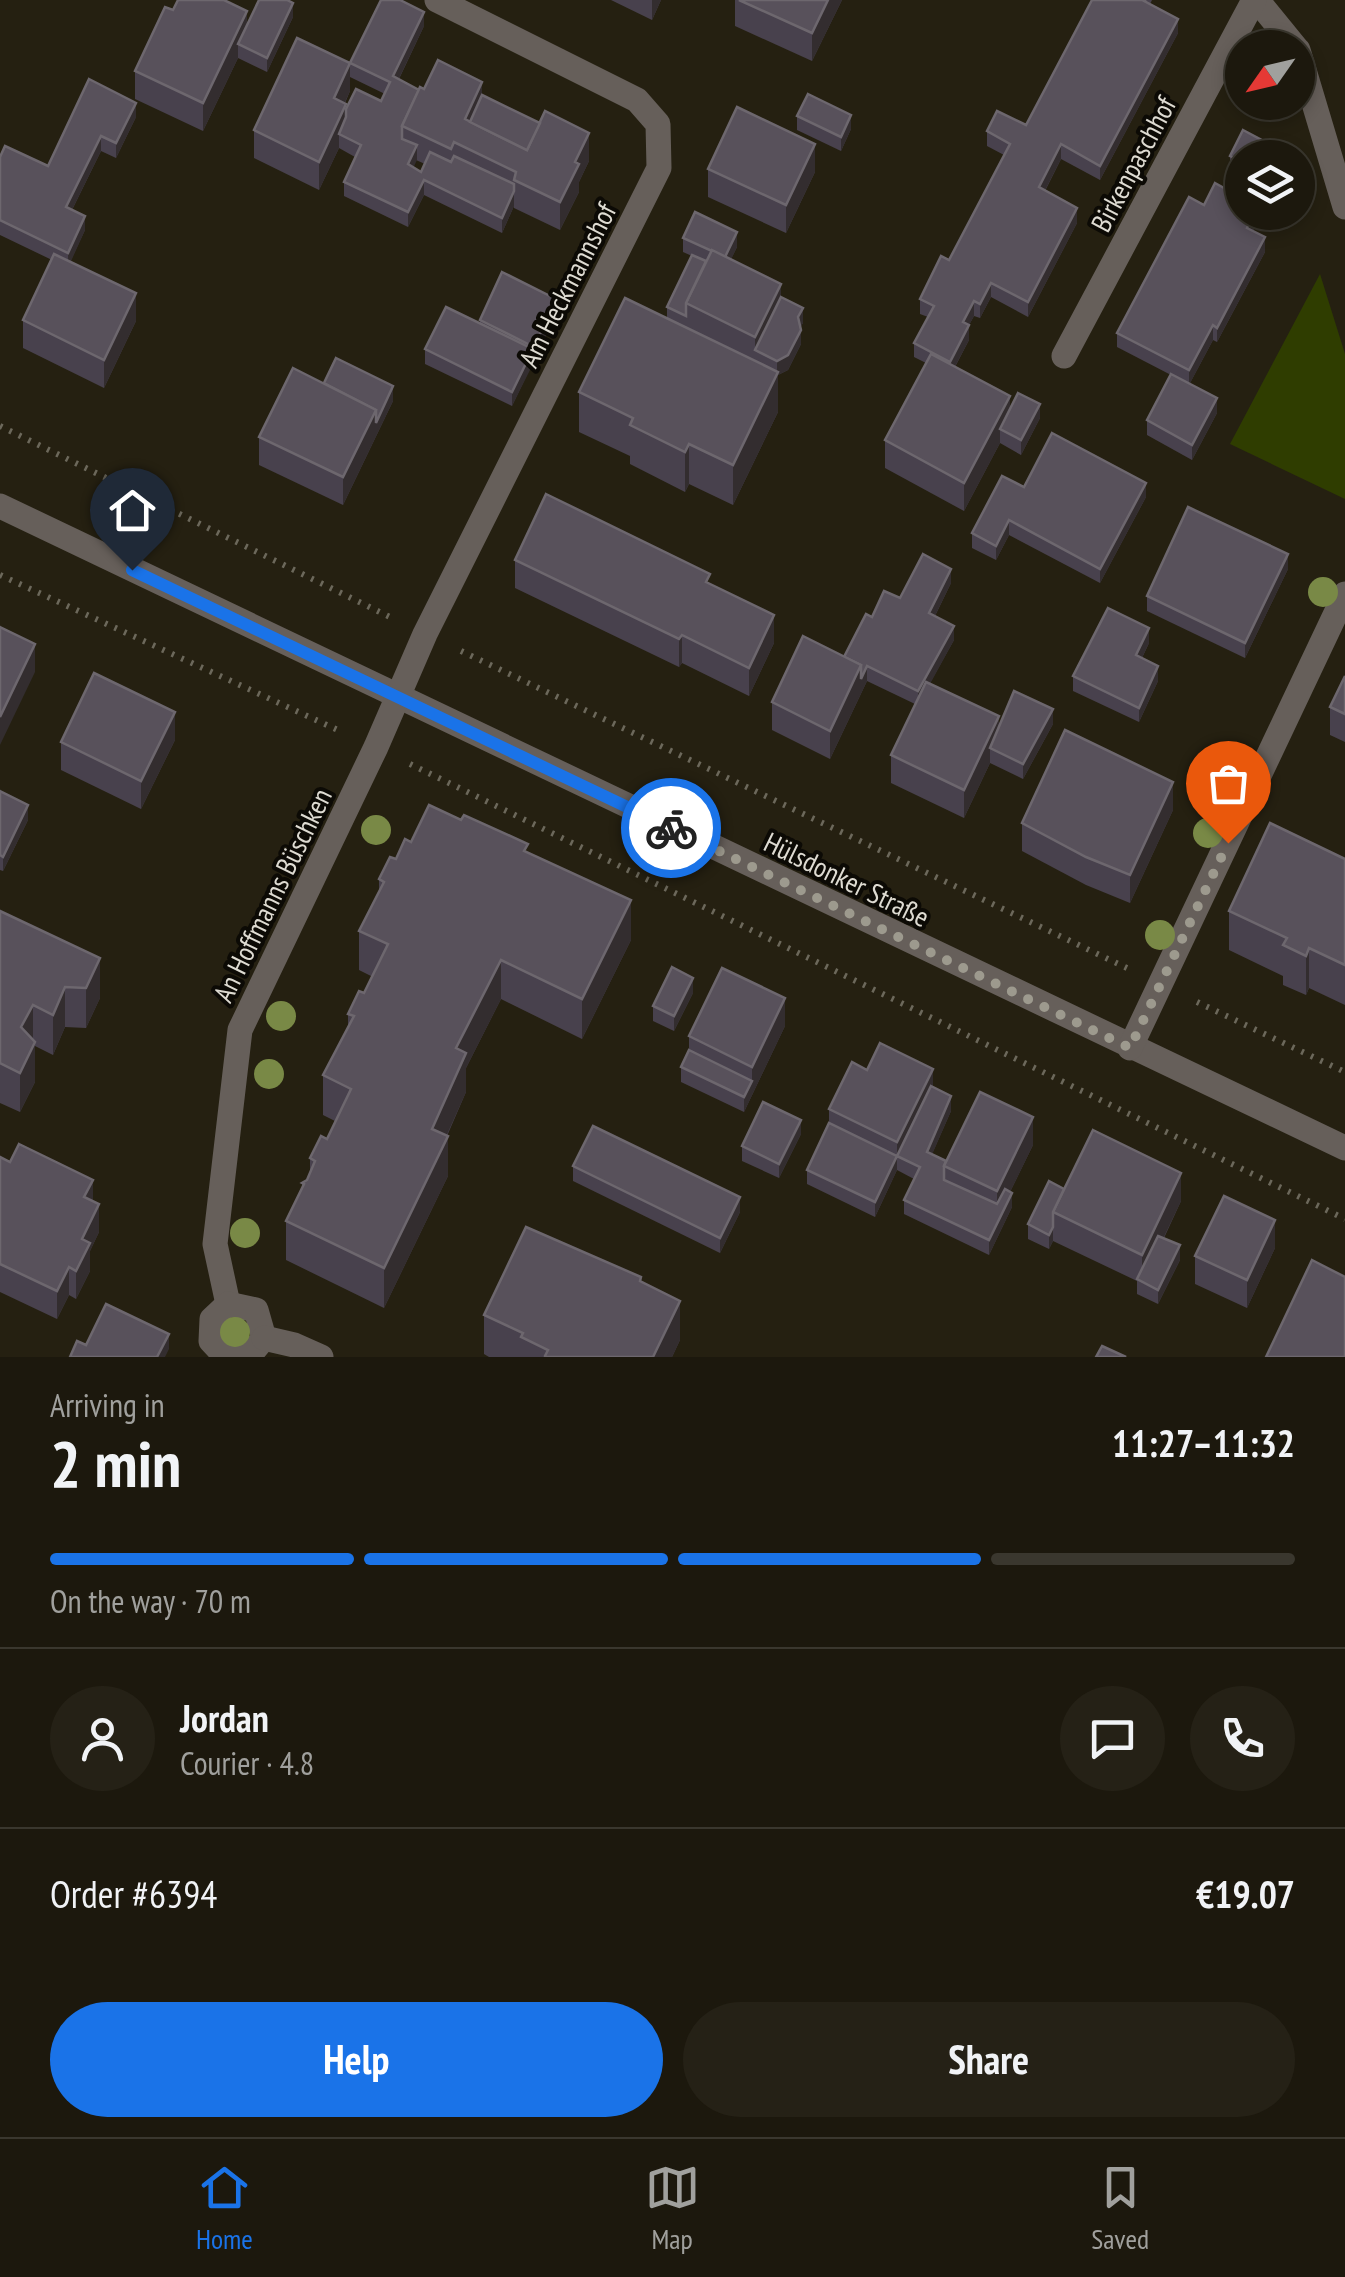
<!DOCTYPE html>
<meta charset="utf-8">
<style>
:root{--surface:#1c180d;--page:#252116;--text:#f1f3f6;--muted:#a0a09d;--line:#3a372e;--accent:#1a73e8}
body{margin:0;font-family:"PT Sans Narrow",sans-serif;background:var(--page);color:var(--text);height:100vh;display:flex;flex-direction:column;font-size:38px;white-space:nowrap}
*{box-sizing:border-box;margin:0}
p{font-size:32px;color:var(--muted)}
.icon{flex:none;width:55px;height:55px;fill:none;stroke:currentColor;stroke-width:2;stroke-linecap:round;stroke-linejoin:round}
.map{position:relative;height:1357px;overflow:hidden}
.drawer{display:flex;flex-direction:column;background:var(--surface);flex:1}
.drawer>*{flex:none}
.needle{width:65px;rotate:236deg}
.fabs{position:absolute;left:1225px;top:30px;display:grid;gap:20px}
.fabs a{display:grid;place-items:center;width:90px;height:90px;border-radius:50%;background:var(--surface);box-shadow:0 5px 15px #0003,0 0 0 2px var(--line);font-size:50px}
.pin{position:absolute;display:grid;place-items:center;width:85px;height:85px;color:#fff;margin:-102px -42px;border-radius:50% 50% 50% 0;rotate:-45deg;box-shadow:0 0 10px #0007}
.pin .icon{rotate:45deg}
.courier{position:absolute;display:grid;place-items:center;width:100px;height:100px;margin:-50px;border:8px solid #1a73e8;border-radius:50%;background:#fff;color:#222;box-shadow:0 2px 12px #0007}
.head em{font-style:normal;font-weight:800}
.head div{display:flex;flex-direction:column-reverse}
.head{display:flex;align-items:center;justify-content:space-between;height:170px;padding:0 50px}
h1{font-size:65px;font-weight:800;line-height:75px}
.bar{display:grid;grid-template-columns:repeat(4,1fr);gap:15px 10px;align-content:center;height:120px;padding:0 50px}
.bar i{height:12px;border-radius:8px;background:var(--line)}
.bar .active{background:var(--accent)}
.bar p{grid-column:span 4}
.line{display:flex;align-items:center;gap:25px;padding:0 50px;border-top:2px solid var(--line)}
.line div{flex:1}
.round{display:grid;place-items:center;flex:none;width:105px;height:105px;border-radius:52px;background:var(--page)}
.cta{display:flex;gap:20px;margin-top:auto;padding:20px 50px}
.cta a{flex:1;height:115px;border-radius:60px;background:var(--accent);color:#fff;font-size:40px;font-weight:800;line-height:115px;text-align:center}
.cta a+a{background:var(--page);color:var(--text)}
.dock{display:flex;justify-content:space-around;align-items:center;height:140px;border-top:2px solid var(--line);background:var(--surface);font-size:28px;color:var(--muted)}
.dock a{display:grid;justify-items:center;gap:5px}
.dock .active{color:var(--accent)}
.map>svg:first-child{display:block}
</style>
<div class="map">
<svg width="1345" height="1357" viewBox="0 0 1345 1357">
<rect width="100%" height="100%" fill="#252011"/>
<polygon fill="#2f3d00" points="1320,274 1345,354 1345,499 1230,444"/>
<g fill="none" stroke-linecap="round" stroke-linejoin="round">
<g stroke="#6c685b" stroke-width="6" stroke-dasharray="2.5 8" stroke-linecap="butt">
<polyline points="0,426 392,618"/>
<polyline points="0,575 340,731"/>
<polyline points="461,651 1127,968"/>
<polyline points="410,764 1345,1219"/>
<polyline points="1197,1002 1345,1072"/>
</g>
<g stroke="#665f5a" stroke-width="25">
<polyline points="1257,0 1296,48"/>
<polyline points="1298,50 1345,207"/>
<polyline points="1064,356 1254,0"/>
<polyline points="0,506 1345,1148"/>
<polyline points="1130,1048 1345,594"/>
<polyline points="228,1304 215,1244 240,1030 376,747 425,634 659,168 658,124 637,100 437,0"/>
<polygon points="228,1304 256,1310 264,1338 249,1356 226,1357 211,1341 212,1319"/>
<polyline points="264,1338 294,1345 321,1357"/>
</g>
</g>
<g fill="#798946">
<circle cx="1323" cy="592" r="15"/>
<circle cx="376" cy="830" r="15"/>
<circle cx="1208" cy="833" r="15"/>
<circle cx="1160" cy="935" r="15"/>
<circle cx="281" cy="1016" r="15"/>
<circle cx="269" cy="1074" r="15"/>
<circle cx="245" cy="1233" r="15"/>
<circle cx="235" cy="1332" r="15"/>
</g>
<g fill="#48414d" fill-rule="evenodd">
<polygon points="611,0 661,0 652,20"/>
<polygon points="735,0 842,0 812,61 735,26"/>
<polygon points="1092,0 1152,0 1150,4 1178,33 1100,180 1061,159 1045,191 1077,223 1028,317 991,297 980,318 974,316 969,325 969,340 955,367 1010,409 1040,418 1021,455 1000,443 964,511 885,468 885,440 926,363 914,357 914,343 928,317 920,314 920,299 949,260 1004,155 987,146 987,131 1026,125"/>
<polygon points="173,10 247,25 293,17 267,72 238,58 203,131 135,99 135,71"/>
<path d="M424,26L399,79L419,90L424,89L482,95L589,161L579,182V192L560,230L514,208V206L502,233L424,195L408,227L344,196V182L355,157L339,148L319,190L254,158V130L350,63ZM350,77L385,94L381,101L346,109L345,103L350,91ZM416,160L425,164L421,172L413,167Z"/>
<polygon points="797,116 851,129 841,151 797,130"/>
<polygon points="136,117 116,158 101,151 72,210 85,230 70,262 136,321 104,388 23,348 23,320 52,260 0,235 0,157 48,166"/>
<polygon points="1230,156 1286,158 1242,158 1242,177 1230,170"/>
<polygon points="708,169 815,172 786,233 708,197"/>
<polygon points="1204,205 1258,212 1258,221 1253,231 1265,252 1217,342 1213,340 1190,383 1217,413 1192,460 1147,435 1147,420 1171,375 1117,347 1117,333"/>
<polygon points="683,238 737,247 731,259 781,297 803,323 800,327 801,344 788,370 778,375 778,412 733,505 689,484 685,492 630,464 630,456 579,432 579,392 667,318 667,307 692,256 683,252"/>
<polygon points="556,314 512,406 425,364 425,349 480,323 480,320"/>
<polygon points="324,383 393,401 343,505 259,465 259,437"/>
<polygon points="1024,487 1146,497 1100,583 1009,535 996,560 972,548 972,533"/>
<polygon points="515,560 710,584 774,643 749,696 682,663 679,667 515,588"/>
<polygon points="1288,569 1245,658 1147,611 1147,596"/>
<polygon points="951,583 935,616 954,640 930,683 999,727 1053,724 1023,779 990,763 964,818 891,783 891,755 915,704 867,681 830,759 772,730 772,702 844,657 872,617 900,598"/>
<polygon points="1149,643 1142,658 1158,681 1139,722 1073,691 1073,676"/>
<polygon points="1345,676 1345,742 1330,735 1330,707"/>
<polygon points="175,740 141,809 61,770 61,742"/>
<polygon points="0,791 28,820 3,871 0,870"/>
<polygon points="1173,810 1130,903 1086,885 1022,851 1022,823"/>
<polygon points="411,842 528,853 631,940 582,1039 501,999 466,1068 466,1092 447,1136 448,1176 384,1308 286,1260 286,1221 302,1189 302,1183 307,1180 310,1173 310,1158 327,1139 335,1121 323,1115 323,1075 348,1028 348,1014 364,993 373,977 359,970 359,931 379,892 379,879"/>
<polygon points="1345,859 1345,1005 1309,988 1306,995 1283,985 1283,976 1229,950 1229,911"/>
<polygon points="0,911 100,998 86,1028 65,1027 53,1055 35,1046 35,1082 20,1112 0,1103"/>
<polygon points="693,993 674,1031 653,1021 653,1006"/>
<polygon points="785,1026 744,1112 681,1082 681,1067 689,1050 689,1036"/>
<polygon points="867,1070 933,1087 951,1111 932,1154 946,1161 1033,1145 1010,1192 1012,1207 989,1255 904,1214 904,1200 914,1179 897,1170 875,1217 807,1184 807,1170 829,1123 829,1109"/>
<polygon points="801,1134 779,1178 742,1161 742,1146"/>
<polygon points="0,1157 93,1202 99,1232 90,1251 90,1271 76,1299 69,1295 57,1319 0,1292"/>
<polygon points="573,1166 740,1212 720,1253 573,1181"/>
<polygon points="1064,1189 1181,1201 1164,1238 1180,1260 1158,1304 1137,1294 1137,1281 1053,1241 1049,1249 1028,1239 1028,1224"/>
<polygon points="1275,1248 1247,1308 1195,1284 1195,1256"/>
<polygon points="641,1282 680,1340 672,1357 489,1357 484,1354 484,1315"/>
</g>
<g fill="#332d2f">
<polygon points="652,0 661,0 652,20"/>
<polygon points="828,0 842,0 812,61 812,33"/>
<polygon points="293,3 293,17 267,72 267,58"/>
<polygon points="247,11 247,39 238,44 238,58 203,131 203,103"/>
<polygon points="424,12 424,26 393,91 393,76"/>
<polygon points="1178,19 1178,33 1100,180 1100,166"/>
<polygon points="350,63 350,91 334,126 334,98"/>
<polygon points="482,82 482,110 470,135 465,119"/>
<polygon points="136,103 136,117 116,158 116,143"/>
<polygon points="346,104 346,132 339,134 339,148 319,190 319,162"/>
<polygon points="851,115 851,129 841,151 841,137"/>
<polygon points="589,133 589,161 579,182 579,192 560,230 560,202 575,162"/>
<polygon points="101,136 101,151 66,222 66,207"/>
<polygon points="815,144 815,172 786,233 786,205"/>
<polygon points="1061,144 1061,159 1039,202 1039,187"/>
<polygon points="417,145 417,160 408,179 408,164"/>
<polygon points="424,180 424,195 408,227 408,212"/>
<polygon points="514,191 514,206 502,233 502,218"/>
<polygon points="1077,208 1077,223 1028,317 1028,302"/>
<polygon points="1255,212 1258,212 1258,221 1247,243 1247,228"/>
<polygon points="85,216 85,230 68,268 68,253"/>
<polygon points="737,232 737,247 725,272 725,257"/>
<polygon points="1265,237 1265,252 1217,342 1217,328"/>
<polygon points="991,283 991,297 980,318 980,304"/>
<polygon points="781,284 781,312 755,350 755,337"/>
<polygon points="136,293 136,321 104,388 104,360"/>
<polygon points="556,299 556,314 534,361 534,347"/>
<polygon points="974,301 974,316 963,336 963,322"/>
<polygon points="803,308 803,323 798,332 798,317"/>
<polygon points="969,325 969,340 950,376 950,362"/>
<polygon points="1213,325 1213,340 1189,385 1189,370"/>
<polygon points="801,330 801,344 788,370 778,375 778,412 733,505 733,465 777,374 777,361"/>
<polygon points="533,349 533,364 512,406 512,392"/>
<polygon points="393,386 393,401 343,505 343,477 376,410"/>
<polygon points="1010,396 1010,424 1000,429 1000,443 964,511 964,483"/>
<polygon points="1217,398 1217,413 1192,460 1192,445"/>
<polygon points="1040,404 1040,418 1021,455 1021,440"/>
<polygon points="689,444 689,484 685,492 685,452"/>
<polygon points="1146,483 1146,497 1100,583 1100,569"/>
<polygon points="1009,520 1009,535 996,560 996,546"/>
<polygon points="1288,554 1288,569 1245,658 1245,643"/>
<polygon points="951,569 951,583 929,628 929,613"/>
<polygon points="774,615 774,643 749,696 749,668"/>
<polygon points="954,626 954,640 918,706 918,691"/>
<polygon points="1149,628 1149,643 1136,670 1136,655"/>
<polygon points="682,635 682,663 679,667 679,639"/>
<polygon points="35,644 35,672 0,745 0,717"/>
<polygon points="861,665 867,666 867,681 830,759 830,731"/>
<polygon points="1158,666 1158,681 1139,722 1139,708"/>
<polygon points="1053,709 1053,724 1023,779 1023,764"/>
<polygon points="175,712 175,740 141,809 141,781"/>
<polygon points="999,716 999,744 990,748 990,763 964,818 964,790"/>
<polygon points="1173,782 1173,810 1130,903 1130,875"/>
<polygon points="28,805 28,820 3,871 3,857"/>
<polygon points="631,900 631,940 582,1039 582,999"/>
<polygon points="1309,948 1309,988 1306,995 1306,956"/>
<polygon points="100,958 100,998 86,1028 86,988"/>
<polygon points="501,960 501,999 466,1068 466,1092 432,1168 432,1129 456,1048"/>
<polygon points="693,978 693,993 674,1031 674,1016"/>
<polygon points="65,987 65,1027 53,1055 53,1015"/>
<polygon points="785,998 785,1026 744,1112 744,1097 752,1081 752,1067"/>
<polygon points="33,1005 33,1045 21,1027"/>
<polygon points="35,1042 35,1082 20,1112 20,1073"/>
<polygon points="933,1069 933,1097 897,1156 897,1142"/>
<polygon points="951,1096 951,1111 927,1166 927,1152"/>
<polygon points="1033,1117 1033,1145 997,1219 997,1191"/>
<polygon points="801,1120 801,1134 779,1178 779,1164"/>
<polygon points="448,1136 448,1176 384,1308 384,1268"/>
<polygon points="897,1156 897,1170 875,1217 875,1202"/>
<polygon points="1181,1173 1181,1201 1142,1283 1142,1255"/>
<polygon points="93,1180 93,1208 84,1197"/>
<polygon points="1012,1193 1012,1207 989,1255 989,1240"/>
<polygon points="740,1197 740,1212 720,1253 720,1238"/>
<polygon points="99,1204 99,1232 90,1251 90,1271 76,1299 76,1271 82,1239"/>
<polygon points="1275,1220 1275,1248 1247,1308 1247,1280"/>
<polygon points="1053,1227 1053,1241 1049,1249 1049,1235"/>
<polygon points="1180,1245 1180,1260 1158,1304 1158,1290"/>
<polygon points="69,1267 69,1295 57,1319 57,1291"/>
<polygon points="680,1301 680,1340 672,1357 653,1357"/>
<polygon points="169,1334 169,1349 165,1357 157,1357"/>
</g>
<g fill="#58515b" stroke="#6d676e" stroke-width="2.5">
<polygon points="178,0 224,0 247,11 203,103 135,71 165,7 173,10"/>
<polygon points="259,0 287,0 293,3 267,58 238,44"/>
<polygon points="381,0 400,0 424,12 393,76 419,90 402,126 402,139 417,145 408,164 421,172 430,152 451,162 454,156 514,184 514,191 502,218 424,180 408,212 344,182 361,145 339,134 346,117 346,109 356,89 381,101 390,82 350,63"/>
<polygon points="739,0 828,0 812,33"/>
<polygon points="1092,0 1145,0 1144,1 1178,19 1100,166 1061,144 1039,187 1077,208 1028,302 991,283 980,304 974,301 963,322 969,325 950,362 914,343 934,306 920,299 941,256 949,260 1010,144 987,131 997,111 1026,125"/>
<polygon points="297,38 350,63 334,98 346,104 319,162 254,130"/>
<polygon points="438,60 482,82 465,119 494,134 527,150 545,111 589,133 575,162 579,164 560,202 514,180 516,172 454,142 451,149 402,126 420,87 424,89"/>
<polygon points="89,79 136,103 116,143 101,136 66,207 85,216 68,253 0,220 0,157 5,146 48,166"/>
<polygon points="808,94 851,115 841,137 797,116"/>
<polygon points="482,95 540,123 527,150 470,122"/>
<polygon points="737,107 815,144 786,205 708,169"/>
<polygon points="1243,130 1286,153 1284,158 1242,158 1242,162 1230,156"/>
<polygon points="1215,183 1242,198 1242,212 1255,212 1247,228 1265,237 1217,328 1213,325 1189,370 1117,333 1189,197 1204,205"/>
<polygon points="695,212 737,232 725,257 683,238"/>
<polygon points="712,250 781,284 755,337 686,303"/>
<polygon points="54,254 136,293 104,360 23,320"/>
<polygon points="692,255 706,261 686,303 686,316 667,307"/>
<polygon points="502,272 556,299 534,347 480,320"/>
<polygon points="781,297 803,308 798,317 801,330 788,355 777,361 755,350"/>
<polygon points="625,298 778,372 733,465 689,444 685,452 630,425 633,418 579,392"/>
<polygon points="446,307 533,349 512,392 425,349"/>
<polygon points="931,354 1010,396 964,483 885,440"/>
<polygon points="336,358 393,386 376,423 376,410 324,383"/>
<polygon points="293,368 376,410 343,477 259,437"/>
<polygon points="1171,374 1217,398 1192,445 1147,420"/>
<polygon points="1018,393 1040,404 1021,440 1000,429"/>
<polygon points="1052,433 1146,483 1100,569 1009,520 996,546 972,533 1002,476 1024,487"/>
<polygon points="546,494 710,574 706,582 774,615 749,668 682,635 679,639 515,560"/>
<polygon points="1188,507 1288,554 1245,643 1147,596"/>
<polygon points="923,554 951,569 929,613 954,626 918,691 867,666 861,679 861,665 844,657 866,614 872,617 884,591 900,598"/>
<polygon points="1108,608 1149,628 1136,655 1158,666 1139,708 1073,676"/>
<polygon points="0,627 35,644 0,717"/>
<polygon points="803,636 861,665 830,731 772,702"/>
<polygon points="94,673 175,712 141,781 61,742"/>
<polygon points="1345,676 1345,714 1330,707"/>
<polygon points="926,682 999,716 964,790 891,755"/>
<polygon points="1014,691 1053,709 1023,764 990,748"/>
<polygon points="1065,730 1173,782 1130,875 1086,857 1022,823"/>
<polygon points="0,791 28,805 3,857 0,855"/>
<polygon points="429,805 461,820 464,815 528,844 524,851 631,900 582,999 501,960 456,1048 466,1053 432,1129 448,1136 384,1268 286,1221 304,1184 302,1183 307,1180 315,1161 310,1158 321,1136 327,1139 351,1089 323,1075 354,1016 348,1014 359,991 364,993 388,944 359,931 384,882 379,879 390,857 396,859 405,839 411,842"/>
<polygon points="1270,823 1345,859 1345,965 1309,948 1306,956 1283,945 1287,938 1229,911"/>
<polygon points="0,911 100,958 86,988 65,987 53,1015 33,1005 21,1027 35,1042 20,1073 0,1063"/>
<polygon points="672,967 693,978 674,1016 653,1006"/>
<polygon points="722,968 785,998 752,1067 689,1036"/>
<polygon points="880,1043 933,1069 897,1142 829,1109 852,1062 867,1070"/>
<polygon points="689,1050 752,1081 744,1097 681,1067"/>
<polygon points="931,1086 951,1096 927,1152 946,1161 944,1166 944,1180 997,1204 1005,1189 1012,1193 989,1240 904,1200 920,1167 897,1156 875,1202 807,1170 829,1123 897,1156"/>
<polygon points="980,1092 1033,1117 997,1191 944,1166"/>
<polygon points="763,1102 801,1120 779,1164 742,1146"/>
<polygon points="593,1126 740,1197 720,1238 573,1166"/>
<polygon points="1093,1130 1181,1173 1142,1255 1053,1212"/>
<polygon points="19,1144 93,1180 84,1197 99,1204 82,1239 90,1243 76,1271 69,1267 57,1291 0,1264 0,1157 10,1162"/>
<polygon points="1049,1181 1064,1189 1053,1212 1053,1227 1049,1235 1028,1224"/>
<polygon points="1224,1196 1275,1220 1247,1280 1195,1256"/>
<polygon points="526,1227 641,1277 640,1281 680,1301 653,1357 546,1357 545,1356 548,1350 521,1337 523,1333 484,1315"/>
<polygon points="1158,1236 1180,1245 1158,1290 1137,1279"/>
<polygon points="1312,1260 1345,1277 1345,1357 1266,1357"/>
<polygon points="106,1304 169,1334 157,1357 70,1357 77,1341 86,1345"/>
<polygon points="1102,1346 1126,1357 1096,1357"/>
</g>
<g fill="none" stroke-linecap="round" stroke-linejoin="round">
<polyline stroke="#9d9a8e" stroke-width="10" stroke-dasharray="0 18" points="671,828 1130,1048 1228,843"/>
<polyline stroke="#1a73e8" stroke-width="12" points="132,570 671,828"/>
</g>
<g text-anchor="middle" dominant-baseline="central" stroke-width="8" stroke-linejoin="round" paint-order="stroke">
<g font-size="28" fill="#dedbd2" stroke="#0c0a05">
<text transform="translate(1133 164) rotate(-62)">Birkenpaschhof</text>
<text transform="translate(567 285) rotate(-63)">Am Heckmannshof</text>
<text transform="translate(847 879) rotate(26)">Hülsdonker Straße</text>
<text transform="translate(272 895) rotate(-64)">An Hoffmanns Büschken</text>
</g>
</g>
</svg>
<div class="fabs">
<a><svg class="needle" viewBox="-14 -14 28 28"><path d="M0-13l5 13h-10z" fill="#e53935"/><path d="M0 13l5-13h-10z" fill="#a0a09d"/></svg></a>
<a><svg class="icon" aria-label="layers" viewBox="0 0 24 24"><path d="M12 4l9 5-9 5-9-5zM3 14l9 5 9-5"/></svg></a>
</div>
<div class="pin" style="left:1228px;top:843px;background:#ea580c"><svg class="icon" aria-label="bag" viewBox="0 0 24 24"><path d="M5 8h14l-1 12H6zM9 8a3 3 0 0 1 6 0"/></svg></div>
<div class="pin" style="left:132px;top:570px;background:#1f2937"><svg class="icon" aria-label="home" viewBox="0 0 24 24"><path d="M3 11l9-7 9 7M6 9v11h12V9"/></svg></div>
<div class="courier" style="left:671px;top:828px"><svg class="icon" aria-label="bike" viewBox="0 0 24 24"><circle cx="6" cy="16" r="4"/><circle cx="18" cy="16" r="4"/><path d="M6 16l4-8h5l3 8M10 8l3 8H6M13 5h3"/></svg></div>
</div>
<section class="drawer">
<div class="head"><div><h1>2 min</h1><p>Arriving in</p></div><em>11:27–11:32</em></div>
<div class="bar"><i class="active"></i><i class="active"></i><i class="active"></i><i></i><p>On the way · 70 m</p></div>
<div class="line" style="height:180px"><a class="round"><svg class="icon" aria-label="person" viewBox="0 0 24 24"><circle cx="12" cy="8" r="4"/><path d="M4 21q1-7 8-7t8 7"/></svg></a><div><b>Jordan</b><p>Courier · 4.8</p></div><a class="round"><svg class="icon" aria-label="chat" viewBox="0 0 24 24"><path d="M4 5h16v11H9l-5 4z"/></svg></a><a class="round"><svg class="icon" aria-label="phone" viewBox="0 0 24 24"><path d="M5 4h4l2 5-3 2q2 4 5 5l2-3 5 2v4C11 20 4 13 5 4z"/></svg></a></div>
<div class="line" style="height:130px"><div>Order #6394</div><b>€19.07</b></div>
<div class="cta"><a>Help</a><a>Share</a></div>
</section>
<nav class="dock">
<a class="active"><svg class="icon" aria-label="home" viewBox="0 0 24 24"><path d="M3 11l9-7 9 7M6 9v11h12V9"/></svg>Home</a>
<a><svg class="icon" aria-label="map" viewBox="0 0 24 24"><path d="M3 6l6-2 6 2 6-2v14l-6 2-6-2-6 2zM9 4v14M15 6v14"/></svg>Map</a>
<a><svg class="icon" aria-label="saved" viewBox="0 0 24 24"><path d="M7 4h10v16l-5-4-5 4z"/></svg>Saved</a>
</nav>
